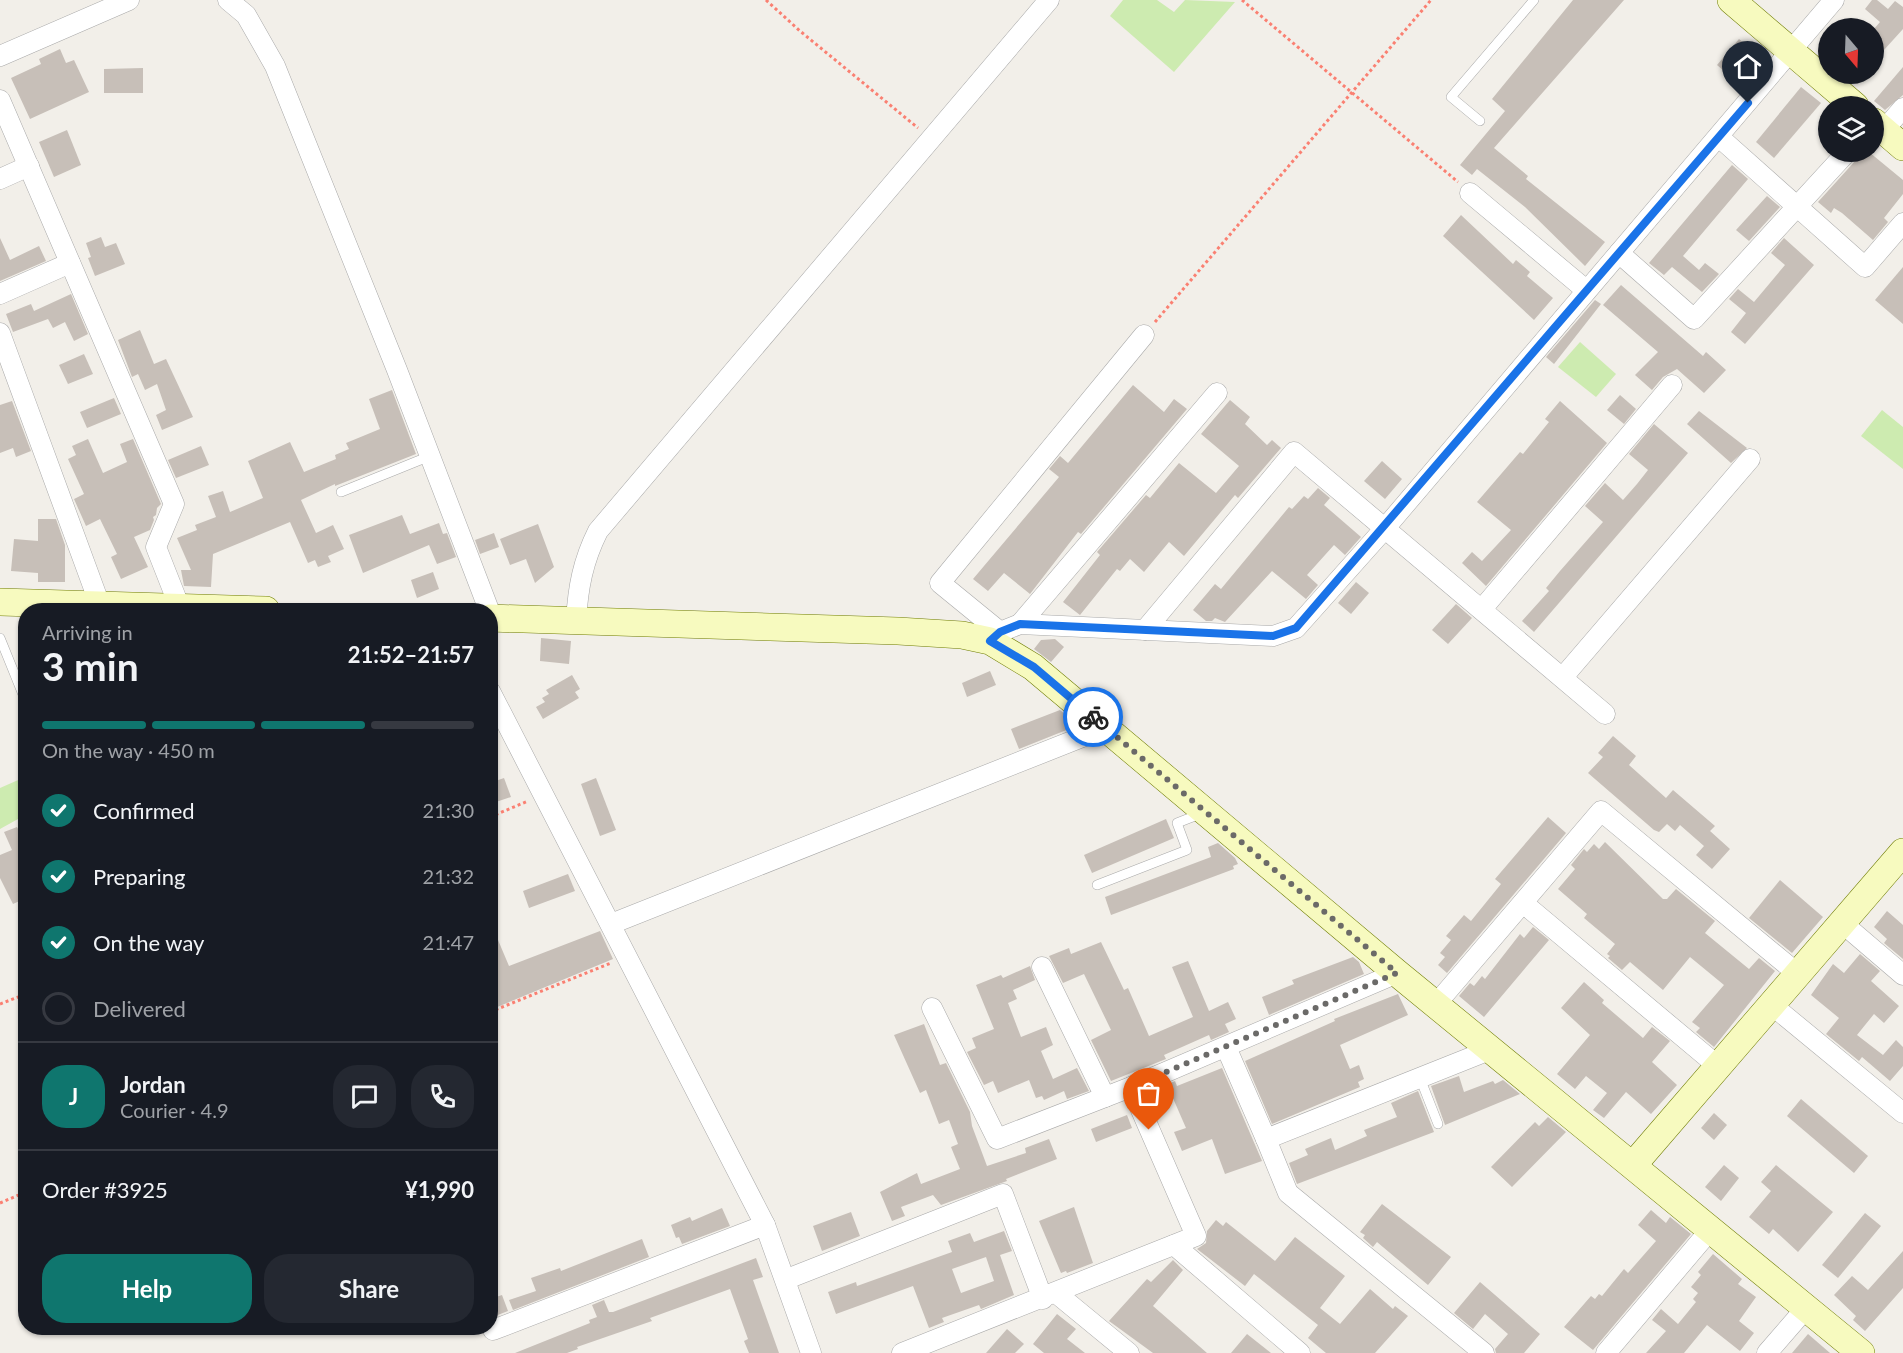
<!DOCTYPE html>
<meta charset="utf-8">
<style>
:root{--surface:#171b24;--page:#242831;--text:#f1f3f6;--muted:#9ea1a6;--line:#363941;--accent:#0f766e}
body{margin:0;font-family:Lato,sans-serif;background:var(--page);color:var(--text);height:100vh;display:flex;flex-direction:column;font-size:22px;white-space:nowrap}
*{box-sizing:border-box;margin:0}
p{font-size:20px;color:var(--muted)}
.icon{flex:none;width:33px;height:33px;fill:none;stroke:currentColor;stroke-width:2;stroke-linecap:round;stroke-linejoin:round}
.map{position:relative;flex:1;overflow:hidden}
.sheet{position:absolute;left:18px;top:603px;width:480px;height:732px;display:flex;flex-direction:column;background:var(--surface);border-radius:24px;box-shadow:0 2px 4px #0004}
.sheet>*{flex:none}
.needle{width:39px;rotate:161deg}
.controls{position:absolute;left:1818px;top:18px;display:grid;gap:12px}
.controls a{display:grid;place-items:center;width:66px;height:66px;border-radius:50%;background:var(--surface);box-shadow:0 2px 4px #0004;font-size:30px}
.pin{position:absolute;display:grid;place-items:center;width:51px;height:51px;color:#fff;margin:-62px -26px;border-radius:50% 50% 50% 0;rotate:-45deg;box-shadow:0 0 6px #0007}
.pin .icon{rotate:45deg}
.courier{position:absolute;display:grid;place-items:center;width:60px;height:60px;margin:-30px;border:4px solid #1a73e8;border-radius:50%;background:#fff;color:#222;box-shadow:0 2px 8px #0007}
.headline em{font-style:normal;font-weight:700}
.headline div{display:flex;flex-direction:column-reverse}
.headline{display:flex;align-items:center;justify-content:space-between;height:102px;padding:0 24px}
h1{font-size:39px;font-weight:700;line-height:45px}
.bar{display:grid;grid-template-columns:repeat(4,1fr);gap:9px 6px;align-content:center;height:72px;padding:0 24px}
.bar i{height:8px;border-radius:4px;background:var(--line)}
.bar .on{background:var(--accent)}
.bar p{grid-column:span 4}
.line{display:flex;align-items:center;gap:15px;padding:0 24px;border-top:2px solid var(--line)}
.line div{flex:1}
.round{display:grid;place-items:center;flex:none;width:63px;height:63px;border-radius:24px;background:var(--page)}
ol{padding:0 24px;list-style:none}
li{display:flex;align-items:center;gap:18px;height:66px}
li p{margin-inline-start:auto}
li .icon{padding:6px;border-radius:50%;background:var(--accent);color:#fff;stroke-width:4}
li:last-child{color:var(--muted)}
li i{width:33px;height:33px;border:3px solid var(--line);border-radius:50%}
.action{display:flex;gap:12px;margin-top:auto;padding:12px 24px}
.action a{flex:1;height:69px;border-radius:24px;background:var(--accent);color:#fff;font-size:24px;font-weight:700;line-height:69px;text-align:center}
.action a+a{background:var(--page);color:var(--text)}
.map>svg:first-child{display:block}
</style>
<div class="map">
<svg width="1903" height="1353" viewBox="0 0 1903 1353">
<rect width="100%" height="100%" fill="#f2efe9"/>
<g fill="#cdebb0">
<polygon points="1123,0 1157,0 1174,12 1185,0 1235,2 1174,72 1110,16"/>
<polygon points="1580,342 1616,374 1596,397 1558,367"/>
<polygon points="1882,410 1903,427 1903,469 1861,436"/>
<polygon points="25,777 25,827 23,828 18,819 0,829 0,788"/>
</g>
<g fill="#c7bfb8" fill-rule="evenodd">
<polygon points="1573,0 1624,0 1494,148 1528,176 1526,179 1605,242 1585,266 1525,207 1477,169 1472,175 1460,165 1505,111 1492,99"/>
<polygon points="1872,0 1877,0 1888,9 1895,1 1903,7 1903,29 1874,61 1874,29 1880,22 1865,9"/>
<polygon points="1739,39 1759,56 1737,82 1717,65"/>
<polygon points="60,49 66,63 74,60 89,92 30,119 11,78 41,64 39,59"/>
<polygon points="1903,67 1903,95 1885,110 1874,101"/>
<polygon points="143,68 143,93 104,93 104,69"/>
<polygon points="1801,87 1821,103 1774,158 1756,142"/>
<polygon points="67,130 81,165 54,177 39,142"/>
<polygon points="1860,152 1869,152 1903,180 1903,194 1884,218 1888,222 1873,240 1842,213 1834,208 1831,213 1818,202 1856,160"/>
<polygon points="1732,165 1748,179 1683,256 1699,270 1705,263 1719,274 1702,292 1672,267 1664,275 1649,263"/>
<polygon points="1767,196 1780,207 1749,241 1736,230"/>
<polygon points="1461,215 1513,264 1516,260 1530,272 1527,276 1553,298 1534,320 1443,236"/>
<polygon points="101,237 105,247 116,243 125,264 95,276 88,258 91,257 86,243"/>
<polygon points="0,238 10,260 39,246 46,261 0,281"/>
<polygon points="1784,238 1814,265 1745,344 1731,332 1746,313 1729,299 1738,289 1754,302 1785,265 1771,253"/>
<polygon points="1903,267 1903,324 1875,300"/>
<polygon points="1621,285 1703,356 1706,352 1726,370 1704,393 1677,369 1663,377 1652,390 1635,375 1658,352 1603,305"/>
<polygon points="71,294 88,334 74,341 65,322 53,328 48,319 13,332 6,314 31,304 34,311"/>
<polygon points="1595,300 1601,304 1554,364 1546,357"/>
<polygon points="140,330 154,364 166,359 193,417 162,430 156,415 166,410 157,384 145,390 138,374 132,377 118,340"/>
<polygon points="84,354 93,374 68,384 59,365"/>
<polygon points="1133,385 1164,412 1174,399 1187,409 1081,534 1078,532 1030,594 1004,573 988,591 973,579 1059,477 1049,469 1060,456 1068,463"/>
<polygon points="392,390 416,454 335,486 335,484 301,500 316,533 333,525 344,549 328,556 331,562 318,567 315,560 308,563 290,522 213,554 211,587 184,586 181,570 191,570 177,538 197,530 195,525 216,517 208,496 223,491 230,512 263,498 248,461 290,442 304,472 336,459 335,455 349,449 346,443 380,429 369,399"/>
<polygon points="1620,395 1636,409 1624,424 1607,410"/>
<polygon points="114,398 121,414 87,428 80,412"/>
<polygon points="1230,400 1250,417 1245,424 1267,445 1272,440 1281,448 1238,498 1235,495 1184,556 1169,542 1144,572 1130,559 1120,571 1117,569 1080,615 1063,602 1100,555 1097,552 1146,495 1150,498 1179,463 1216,493 1239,466 1201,434"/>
<polygon points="12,401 31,451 16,457 13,448 0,453 0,405"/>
<polygon points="1560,401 1607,443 1486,586 1462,563 1472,552 1482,561 1511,530 1477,502 1520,452 1523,454 1549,422 1545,419"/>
<polygon points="1699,411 1747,448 1731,463 1687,424"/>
<polygon points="1654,424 1688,453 1534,632 1522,621 1549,591 1546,588 1560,571 1603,522 1585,506 1605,483 1623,500 1637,484 1648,470 1629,454"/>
<polygon points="88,439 103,473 127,462 120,444 133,439 161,504 157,508 156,515 153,517 154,520 150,530 134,537 148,567 121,579 111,557 117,554 100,519 86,526 74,499 84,494 68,459 76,455 72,446"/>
<polygon points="201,446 209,465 176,478 168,460"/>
<polygon points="1382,461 1402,479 1385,499 1364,481"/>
<polygon points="1318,488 1330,498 1324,505 1361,537 1345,555 1334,545 1307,575 1318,585 1306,599 1272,571 1225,622 1215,618 1212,621 1206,621 1193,610 1215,584 1221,589 1289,507 1292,509 1304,496 1308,499"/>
<polygon points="402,515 410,534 439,523 443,534 447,533 456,557 437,564 429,545 363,573 349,535"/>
<polygon points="38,519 56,519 65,545 65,582 38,582 38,573 11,571 14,539 38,541"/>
<polygon points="538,524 554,567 535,583 526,559 510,565 500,539"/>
<polygon points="494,533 499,547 480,554 475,540"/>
<polygon points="433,572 439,589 417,598 411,580"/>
<polygon points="1356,582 1369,593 1351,614 1338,603"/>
<polygon points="1456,604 1472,618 1448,644 1432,630"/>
<polygon points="541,638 571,641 569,664 540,661"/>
<polygon points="1055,639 1064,647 1051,662 1034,649 1041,640"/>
<polygon points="990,671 996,685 967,697 962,683"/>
<polygon points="572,675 580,689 575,692 579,698 543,719 536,707 545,702 542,698 549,694 546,690"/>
<polygon points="1060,710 1071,719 1074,727 1019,749 1011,729"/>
<polygon points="1613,736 1636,756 1629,765 1666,798 1673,790 1715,826 1710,831 1730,849 1712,869 1696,855 1704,846 1680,825 1675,831 1667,824 1659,832 1654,830 1588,773 1603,757 1598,753"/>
<polygon points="504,778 511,797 490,804 490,783"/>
<polygon points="596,778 616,830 600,836 581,784"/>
<polygon points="1548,817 1566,833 1447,973 1438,965 1445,957 1440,953 1451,940 1446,936 1464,915 1471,921 1501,884 1495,879"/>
<polygon points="1166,819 1174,838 1092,873 1084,855"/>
<polygon points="17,827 26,844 26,898 13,904 0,878 0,855 12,850 4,832"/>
<polygon points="1605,842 1663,899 1667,899 1676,889 1715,921 1705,933 1749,969 1759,958 1775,971 1714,1047 1696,1032 1700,1028 1692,1022 1724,985 1690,957 1663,990 1630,962 1622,970 1608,958 1610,956 1607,954 1615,944 1584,918 1587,914 1558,889 1575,869 1571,865 1584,849 1587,852 1594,844 1599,849"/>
<polygon points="1218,843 1235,858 1238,864 1233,866 1234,869 1111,915 1105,897 1211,857 1208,847"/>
<polygon points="568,874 575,891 529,908 523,891"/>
<polygon points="1780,880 1823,917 1792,953 1749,918"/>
<polygon points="1887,911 1903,925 1903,959 1884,943 1887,939 1874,927"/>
<polygon points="490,921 509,966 600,931 613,959 490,1010"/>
<polygon points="1533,927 1549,940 1484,1017 1459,996 1470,983 1474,986 1482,976 1485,979 1520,934 1524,938"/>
<polygon points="1101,942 1124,990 1128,988 1149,1036 1193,1017 1172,967 1188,961 1209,1011 1228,1002 1236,1019 1225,1024 1229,1032 1211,1040 1209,1035 1164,1055 1166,1059 1111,1081 1091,1040 1111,1030 1084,974 1063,983 1049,956 1069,948 1071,954"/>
<polygon points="1860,954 1880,971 1871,981 1899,1006 1884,1023 1874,1014 1857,1035 1883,1055 1896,1040 1903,1047 1903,1066 1890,1081 1862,1057 1859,1061 1826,1034 1839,1018 1811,995 1833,964 1844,973"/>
<polygon points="1353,957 1359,962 1364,974 1269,1015 1262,997 1294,984 1292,980"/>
<polygon points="1030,966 1035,980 1013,990 1017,999 1008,1003 1021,1037 1046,1027 1053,1045 1041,1051 1053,1079 1077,1068 1089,1091 1067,1099 1064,1091 1044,1100 1042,1096 1036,1098 1029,1080 998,1093 993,1081 984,1085 967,1052 976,1048 972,1038 994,1029 976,985 1001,975 1003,978"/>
<polygon points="1584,982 1604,1000 1602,1003 1643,1038 1652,1027 1670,1041 1652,1062 1677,1085 1651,1114 1626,1092 1604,1118 1593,1110 1607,1093 1586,1076 1575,1089 1557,1074 1590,1035 1561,1008"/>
<polygon points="1398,994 1408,1015 1340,1045 1350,1069 1359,1065 1364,1079 1358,1082 1360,1087 1272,1124 1245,1061 1335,1021 1334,1019"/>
<polygon points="924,1024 940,1065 946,1063 970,1112 972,1126 987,1166 1026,1153 1025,1148 1049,1139 1057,1159 1006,1179 1007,1181 941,1205 933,1195 901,1207 905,1216 892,1221 880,1192 917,1173 921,1184 960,1169 951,1147 958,1144 949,1120 939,1124 926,1090 920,1093 894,1035"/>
<polygon points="1222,1068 1262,1161 1225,1174 1212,1139 1182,1151 1174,1132 1186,1128 1172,1096 1157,1102 1152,1091 1175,1081 1177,1086"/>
<polygon points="1459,1076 1464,1092 1493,1081 1495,1084 1503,1080 1520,1094 1445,1125 1431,1086"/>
<polygon points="1418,1091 1434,1132 1297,1184 1289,1163 1308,1155 1305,1149 1331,1138 1335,1150 1367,1136 1364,1130 1397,1117 1391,1103"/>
<polygon points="1801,1099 1868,1156 1854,1173 1787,1116"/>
<polygon points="1714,1113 1727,1125 1714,1140 1701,1128"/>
<polygon points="1127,1115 1132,1128 1096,1142 1091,1129"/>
<polygon points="1548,1117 1566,1132 1512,1187 1491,1167 1535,1122 1539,1126"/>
<polygon points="1724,1165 1739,1178 1721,1201 1705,1187"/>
<polygon points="1776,1165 1833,1212 1798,1252 1773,1229 1769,1234 1749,1217 1771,1191 1761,1182"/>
<polygon points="1382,1204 1451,1257 1428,1285 1377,1242 1373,1247 1363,1238 1365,1235 1360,1232"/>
<polygon points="1074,1207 1093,1263 1067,1273 1066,1271 1061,1273 1039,1221"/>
<polygon points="722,1208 730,1226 682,1244 679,1237 676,1238 671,1225 690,1217 692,1221"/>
<polygon points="1651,1210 1666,1223 1670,1217 1691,1234 1593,1350 1564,1327 1591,1296 1595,1299 1599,1294 1602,1296 1624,1269 1628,1273 1656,1241 1638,1225"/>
<polygon points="851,1212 860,1236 822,1251 813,1226"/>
<polygon points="1865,1213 1881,1226 1838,1278 1822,1265"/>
<polygon points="1216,1220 1223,1226 1226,1222 1275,1261 1295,1237 1345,1276 1320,1308 1340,1324 1370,1289 1393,1309 1395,1306 1408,1316 1375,1353 1326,1353 1308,1338 1318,1325 1254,1274 1245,1286 1197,1249 1206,1243 1207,1231"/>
<path d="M1004,1231L1012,1251L1000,1255L1014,1295L981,1309L979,1305L942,1318L944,1322L929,1328L913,1286L836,1314L828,1292L856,1282L857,1286L952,1252L948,1241L970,1233L974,1242ZM986,1257L994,1281L961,1293L952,1269Z"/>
<polygon points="642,1239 649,1257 513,1310 509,1300 536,1291 531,1278 560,1268 561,1271"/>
<polygon points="1903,1251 1903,1288 1865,1331 1853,1320 1856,1316 1834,1295 1852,1276 1868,1290"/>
<polygon points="1713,1254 1742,1279 1738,1284 1756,1297 1739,1321 1754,1333 1740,1351 1707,1325 1684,1353 1646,1353 1666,1331 1652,1320 1661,1309 1678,1324 1696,1302 1693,1299 1698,1293 1691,1287 1701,1275 1698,1272"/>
<polygon points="756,1258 763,1277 753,1280 779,1353 749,1353 744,1341 748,1339 730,1289 650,1318 652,1321 577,1347 578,1349 567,1353 515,1353 590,1323 589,1320 597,1317 592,1305 604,1300 609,1312 613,1312"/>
<polygon points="1173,1260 1183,1270 1153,1306 1207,1353 1153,1353 1109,1321 1147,1279 1151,1282"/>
<polygon points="1480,1282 1540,1334 1524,1353 1496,1353 1495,1349 1508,1334 1485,1314 1473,1329 1454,1313"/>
<polygon points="502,1295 508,1311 490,1318 490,1299"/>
<polygon points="1057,1314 1076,1329 1067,1339 1085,1353 1044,1353 1033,1344"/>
<polygon points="1007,1329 1024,1344 1015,1353 986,1353"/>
<polygon points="1247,1334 1271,1353 1231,1353"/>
<polygon points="1808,1334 1830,1353 1792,1353"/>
</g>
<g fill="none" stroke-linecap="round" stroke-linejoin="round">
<g stroke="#a9a9a9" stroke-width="10">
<g id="lane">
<polyline points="1480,121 1451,97 1534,0"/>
<polyline points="341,492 430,456"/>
<polyline points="0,638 26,702"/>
<polyline points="1097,885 1187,850 1177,823 1200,814"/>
<polyline points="1420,1078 1438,1124"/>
</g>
</g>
<g stroke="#a9a9a9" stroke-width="21">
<g id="street">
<polyline points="228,0 246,15 275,66 397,370 489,610"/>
<polyline points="0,56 129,0"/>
<polyline points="0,100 174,504 156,547 180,608"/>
<polyline points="1884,130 1903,108"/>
<polyline points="1719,137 1865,267 1903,223"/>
<polyline points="0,179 29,166"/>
<polyline points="1470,193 1586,290"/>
<polyline points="1619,253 1694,319 1847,152"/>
<polyline points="0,294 70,263"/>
<polyline points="0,333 100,605"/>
<polyline points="1482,609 1672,385"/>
<path d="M576,621C578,587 583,561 598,531L1049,0"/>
<polyline points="1020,624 1217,393"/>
<polyline points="1145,630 1294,452 1605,714"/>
<polyline points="1000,632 940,583 1144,335"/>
<polyline points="990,641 1000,632 1020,624 1273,636 1296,628 1386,527 1834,0"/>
<polyline points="1563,677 1750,459"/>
<polyline points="490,691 765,1225 811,1353"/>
<polyline points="1523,903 1719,1067"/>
<polyline points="1841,922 1903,975"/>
<polyline points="611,924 1105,728"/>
<polyline points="1042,967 1105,1097"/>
<polyline points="1437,1003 1601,811 1798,974"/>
<polyline points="1773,1006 1903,1113"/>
<polyline points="932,1008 997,1139 1131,1087"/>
<polyline points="1226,1047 1266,1139"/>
<polyline points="1174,1245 1300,1353"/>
<polyline points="787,1279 1003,1194 1043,1299"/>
<polyline points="1056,1293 1129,1353"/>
<polyline points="493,1330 765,1225"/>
<polyline points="902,1353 1196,1236 1131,1087 1397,973"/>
<polyline points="1484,1353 1288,1193 1266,1139 1492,1049"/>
<polyline points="1606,1353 1711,1229"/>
<polyline points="1767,1353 1806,1308"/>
</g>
</g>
<g stroke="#707d05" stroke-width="28">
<g id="secondary">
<polyline points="1731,0 1855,106"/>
<polyline points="1874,122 1903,147"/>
<polyline points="0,602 266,610"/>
<polyline points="490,618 898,631 962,635 990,641 1033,667 1397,973 1861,1353"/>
<polyline points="1634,1164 1903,852"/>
</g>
</g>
<g stroke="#fa8072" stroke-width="3" stroke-dasharray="3 3" stroke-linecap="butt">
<polyline points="766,0 800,31 918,128"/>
<polyline points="1242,0 1458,182"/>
<polyline points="1155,322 1431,0"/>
<polyline points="490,817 528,801"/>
<polyline points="0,1004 26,994"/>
<polyline points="490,1012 611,963"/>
<polyline points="0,1203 26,1192"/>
</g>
<use href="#lane" stroke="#fff" stroke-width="9"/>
<use href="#street" stroke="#fff" stroke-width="20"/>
<use href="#secondary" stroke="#f7fabf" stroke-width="27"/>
</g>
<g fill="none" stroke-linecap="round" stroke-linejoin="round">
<polyline stroke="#6b6a68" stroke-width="6" stroke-dasharray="0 10.8" points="1093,717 1397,973 1131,1087 1149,1130"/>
<polyline stroke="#1a73e8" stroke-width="8" points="1093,717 1034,667 990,641 1000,632 1020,624 1273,636 1296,628 1748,103"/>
</g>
</svg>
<div class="controls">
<a><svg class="needle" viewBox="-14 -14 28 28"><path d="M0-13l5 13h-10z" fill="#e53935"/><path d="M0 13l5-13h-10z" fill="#9ea1a6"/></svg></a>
<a><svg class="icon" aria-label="layers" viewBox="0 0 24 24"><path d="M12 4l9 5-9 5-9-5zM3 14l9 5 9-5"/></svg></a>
</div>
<div class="pin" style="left:1149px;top:1130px;background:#ea580c"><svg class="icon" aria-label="bag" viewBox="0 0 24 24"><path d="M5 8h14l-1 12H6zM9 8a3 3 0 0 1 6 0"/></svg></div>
<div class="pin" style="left:1748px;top:103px;background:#1f2937"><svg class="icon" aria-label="home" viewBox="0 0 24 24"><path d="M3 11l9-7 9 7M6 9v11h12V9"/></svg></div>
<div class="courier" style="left:1093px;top:717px"><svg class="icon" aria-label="bike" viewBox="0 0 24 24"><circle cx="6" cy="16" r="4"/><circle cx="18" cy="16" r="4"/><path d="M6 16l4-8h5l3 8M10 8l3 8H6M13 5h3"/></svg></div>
<section class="sheet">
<div class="headline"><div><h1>3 min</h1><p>Arriving in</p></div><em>21:52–21:57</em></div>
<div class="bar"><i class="on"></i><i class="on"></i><i class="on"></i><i></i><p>On the way · 450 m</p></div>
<ol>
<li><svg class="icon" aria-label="check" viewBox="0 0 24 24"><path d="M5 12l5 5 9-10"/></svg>Confirmed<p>21:30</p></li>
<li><svg class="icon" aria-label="check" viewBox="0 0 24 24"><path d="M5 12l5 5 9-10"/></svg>Preparing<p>21:32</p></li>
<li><svg class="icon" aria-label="check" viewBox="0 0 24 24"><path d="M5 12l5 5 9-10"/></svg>On the way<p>21:47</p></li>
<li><i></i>Delivered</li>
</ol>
<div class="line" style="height:108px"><b class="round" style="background:var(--accent);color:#fff">J</b><div><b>Jordan</b><p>Courier · 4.9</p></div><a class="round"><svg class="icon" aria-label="chat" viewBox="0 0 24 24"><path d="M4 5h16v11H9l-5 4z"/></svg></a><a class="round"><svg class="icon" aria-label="phone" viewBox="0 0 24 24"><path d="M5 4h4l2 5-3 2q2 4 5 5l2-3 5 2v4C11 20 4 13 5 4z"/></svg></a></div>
<div class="line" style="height:78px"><div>Order #3925</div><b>¥1,990</b></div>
<div class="action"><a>Help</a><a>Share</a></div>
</section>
</div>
